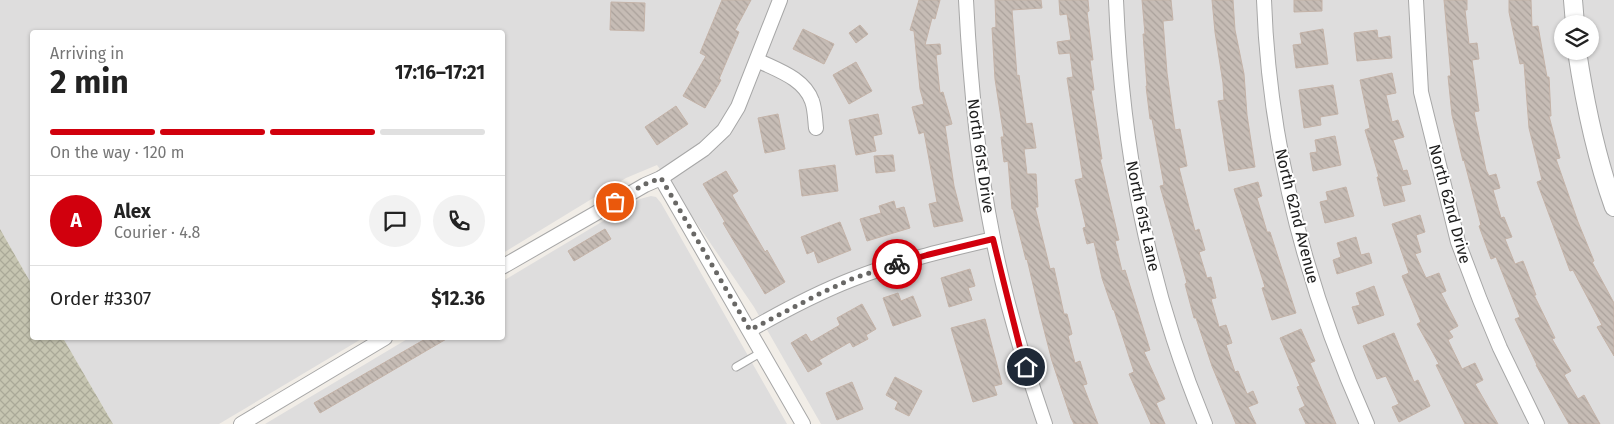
<!DOCTYPE html>
<meta charset="utf-8">
<style>
:root{--surface:#fff;--page:#f2f2f2;--text:#222;--muted:#767676;--line:#e0e0e0;--accent:#d1000d}
body{margin:0;font-family:"Fira Sans",sans-serif;background:var(--page);color:var(--text);height:100vh;display:flex;flex-direction:column;font-size:19px;white-space:nowrap}
*{box-sizing:border-box;margin:0}
p{font-size:16px;color:var(--muted)}
.icon{flex:none;width:28px;height:28px;fill:none;stroke:currentColor;stroke-width:2;stroke-linecap:round;stroke-linejoin:round}
.map{position:relative;flex:1;overflow:hidden}
.side{position:absolute;left:30px;top:30px;width:475px;height:310px;display:flex;flex-direction:column;background:var(--surface);border-radius:5px;box-shadow:0 1px 4px #0004}
.side>*{flex:none}
.fabs{position:absolute;left:1554px;top:15px;display:grid;gap:10px}
.fabs a{display:grid;place-items:center;width:45px;height:45px;border-radius:50%;background:var(--surface);box-shadow:0 1px 4px #0004;font-size:25px}
.pin{position:absolute;display:grid;place-items:center;width:42px;height:42px;color:#fff;margin:-21px;border:2px solid #fff;border-radius:50%;box-shadow:0 1px 5px #0007}
.courier{position:absolute;display:grid;place-items:center;width:50px;height:50px;margin:-25px;border:4px solid #d1000d;border-radius:50%;background:#fff;color:#222;box-shadow:0 1px 6px #0007}
.head em{font-style:normal;font-weight:700}
.head div{display:flex;flex-direction:column-reverse}
.head{display:flex;align-items:center;justify-content:space-between;height:85px;padding:0 20px}
h1{font-size:32px;font-weight:700;line-height:38px}
.bar{display:grid;grid-template-columns:repeat(4,1fr);gap:8px 5px;align-content:center;height:60px;padding:0 20px}
.bar i{height:6px;border-radius:4px;background:var(--line)}
.bar .selected{background:var(--accent)}
.bar p{grid-column:span 4}
.line{display:flex;align-items:center;gap:12px;padding:0 20px;border-top:1px solid var(--line)}
.line div{flex:1}
.round{display:grid;place-items:center;flex:none;width:52px;height:52px;border-radius:26px;background:var(--page)}
.map>svg:first-child{display:block}
</style>
<div class="map">
<svg width="1614" height="424" viewBox="0 0 1614 424">
<defs>
<pattern id="construction-cross-hatch" width="8" height="8" patternUnits="userSpaceOnUse" patternTransform="scale(1.25)"><rect width="8" height="8" fill="#c6c5b1"/><path d="M0 0l8 8M0 8l8-8" fill="none" stroke="#aaa998"/></pattern>
<pattern id="building-back-hatch" width="6" height="6" patternUnits="userSpaceOnUse" patternTransform="scale(1.25)"><rect width="6" height="6" fill="#c6bcb5"/><path d="M-1 5l2 2M0 0l6 6M5-1l2 2" fill="none" stroke="#aaa19b"/></pattern>
</defs>
<rect width="100%" height="100%" fill="#f1ede7"/>
<g fill="#dedddd" fill-rule="evenodd">
<path d="M0,0H1614V424H821L754,307L657,165L626,178L503,253L502,32H32V285L0,229ZM1562,24H1590V51H1562Z"/>
<polygon points="651,196 656,197 661,203 787,424 265,424 409,338 502,338 503,281 640,199"/>
<polygon points="63,338 363,338 219,424 113,424"/>
</g>
<polygon fill="url(#construction-cross-hatch)" points="0,229 32,285 32,338 63,338 113,424 0,424"/>
<g fill="url(#building-back-hatch)" stroke="#c4b3a8">
<polygon points="722,0 751,0 735,30 739,32 719,79 721,80 705,108 683,96 706,56 700,53"/>
<polygon points="919,0 940,0 935,19 932,18 925,45 940,44 941,54 936,55 940,93 943,92 952,124 945,126 954,186 963,221 934,227 929,204 937,202 924,132 919,134 912,107 924,104 920,89 914,31 910,30"/>
<polygon points="995,0 1041,0 1042,8 1012,10 1017,76 1019,75 1026,124 1032,123 1036,148 1024,149 1027,174 1036,174 1038,207 1035,207 1050,269 1054,268 1064,314 1067,314 1072,334 1068,336 1075,363 1080,361 1087,384 1083,385 1098,424 1074,424 1071,418 1052,361 1040,314 1027,259 1026,260 1013,209 1012,209 1008,161 1004,162 1001,137 1004,137 995,79 992,28 996,27"/>
<polygon points="1059,0 1088,0 1089,11 1087,12 1093,60 1090,60 1094,90 1091,90 1102,159 1100,159 1119,240 1115,241 1122,271 1125,270 1150,350 1144,352 1165,399 1156,403 1165,424 1151,424 1129,374 1134,372 1114,310 1113,310 1102,278 1094,242 1087,244 1083,228 1086,227 1075,180 1083,178 1067,78 1073,77 1070,53 1059,54 1057,42 1071,40 1067,14 1060,15"/>
<polygon points="1142,0 1171,0 1173,20 1163,21 1167,73 1175,130 1180,129 1187,166 1179,168 1195,231 1199,229 1205,250 1199,252 1207,278 1211,277 1216,298 1211,299 1219,327 1226,325 1232,343 1226,345 1235,372 1238,371 1247,394 1253,391 1258,403 1248,407 1256,424 1236,424 1212,366 1196,318 1194,318 1185,284 1187,283 1160,186 1164,185 1152,119 1150,119 1146,86 1147,86 1143,34 1145,34"/>
<polygon points="1212,0 1233,0 1235,30 1244,74 1247,115 1255,167 1229,171 1218,101 1224,100 1223,83 1215,32"/>
<polygon points="1294,0 1322,0 1322,11 1294,12"/>
<polygon points="1444,0 1467,0 1467,10 1465,10 1469,44 1477,43 1479,59 1472,60 1479,111 1474,112 1486,170 1489,176 1496,174 1500,188 1493,190 1501,218 1504,217 1512,237 1505,239 1515,264 1523,261 1536,295 1534,295 1555,338 1552,339 1571,371 1564,375 1578,399 1584,395 1600,424 1569,424 1536,365 1537,365 1515,319 1520,317 1496,257 1491,259 1479,226 1481,225 1464,160 1463,161 1452,115 1448,76 1451,76"/>
<polygon points="1509,0 1531,0 1532,27 1538,26 1547,77 1549,77 1551,116 1549,116 1560,158 1556,159 1578,222 1594,261 1592,262 1614,303 1614,356 1597,327 1602,325 1573,270 1570,271 1537,182 1542,180 1529,128 1524,63 1520,64 1509,12"/>
<polygon points="611,2 645,3 644,31 610,30"/>
<polygon points="860,25 868,34 856,43 849,33"/>
<polygon points="803,29 834,44 824,64 793,49"/>
<polygon points="1323,29 1328,64 1296,68 1293,45 1302,44 1300,33"/>
<polygon points="1377,30 1378,38 1390,36 1392,58 1357,61 1354,33"/>
<polygon points="856,62 872,91 849,104 833,75"/>
<polygon points="1392,73 1396,93 1386,95 1392,122 1398,120 1404,137 1393,140 1403,171 1407,170 1411,184 1401,186 1405,201 1384,206 1377,177 1379,177 1365,130 1370,128 1360,80"/>
<polygon points="1333,85 1338,114 1320,117 1321,125 1304,128 1299,90"/>
<polygon points="676,106 688,124 657,145 645,127"/>
<polygon points="778,114 785,149 765,153 758,118"/>
<polygon points="878,114 882,134 873,136 876,151 856,155 849,120"/>
<polygon points="1335,136 1341,165 1313,171 1310,153 1317,152 1315,140"/>
<polygon points="893,155 895,171 876,173 874,156"/>
<polygon points="835,165 838,191 802,196 799,170"/>
<polygon points="726,171 738,191 732,195 737,204 765,252 767,250 785,282 765,294 723,223 725,222 703,184"/>
<polygon points="1258,182 1262,196 1257,198 1267,232 1270,232 1296,313 1272,320 1262,288 1265,287 1234,189"/>
<polygon points="1346,187 1354,216 1325,223 1320,202 1328,200 1326,192"/>
<polygon points="894,201 896,209 904,207 910,228 867,241 860,219 881,213 879,206"/>
<polygon points="1420,215 1425,232 1416,235 1421,252 1415,254 1426,278 1439,273 1446,291 1441,293 1458,326 1449,331 1453,337 1448,340 1462,369 1475,363 1483,380 1475,384 1498,424 1465,424 1436,365 1439,364 1417,324 1421,322 1402,276 1409,273 1392,224"/>
<polygon points="840,222 851,250 818,263 814,251 807,254 801,237"/>
<polygon points="605,229 611,239 574,261 568,251"/>
<polygon points="1356,237 1361,255 1369,253 1372,263 1337,274 1333,260 1341,257 1337,243"/>
<polygon points="970,269 975,286 968,288 972,300 949,307 941,278"/>
<polygon points="1374,286 1384,315 1358,324 1352,307 1360,305 1356,293"/>
<polygon points="898,293 901,301 913,296 921,316 893,326 883,298"/>
<polygon points="862,304 876,329 866,335 868,339 853,347 850,342 819,360 822,364 808,372 791,343 806,334 811,342 840,325 837,318"/>
<polygon points="985,319 1002,384 994,386 997,395 973,402 951,328"/>
<polygon points="1301,329 1315,361 1310,363 1336,424 1306,424 1299,409 1305,406 1297,387 1300,386 1280,338"/>
<polygon points="1394,333 1414,382 1418,380 1430,406 1399,422 1392,407 1399,404 1386,376 1377,379 1363,346"/>
<polygon points="427,338 448,338 320,413 314,403"/>
<polygon points="895,377 922,391 909,416 895,409 898,402 886,395"/>
<polygon points="852,382 863,409 837,420 826,393"/>
</g>
<g fill="none" stroke-linecap="round" stroke-linejoin="round">
<g stroke="#a7a7a7" stroke-width="9">
<polyline id="service" points="736,367 762,352"/>
</g>
<g stroke="#a7a7a7" stroke-width="16">
<g id="minor">
<path d="M966,0C970,80 977,159 993,238C1005,301 1024,363 1045,424"/>
<path d="M1116,0C1122,148 1148,287 1205,424"/>
<path d="M1264,0C1269,147 1307,290 1367,424"/>
<polyline points="1416,0 1421,92 1458,242 1480,300 1500,348 1537,424"/>
<path d="M757,60C777,70 804,78 812,101C815,109 815,119 816,128"/>
<polyline points="661,178 803,424"/>
<polyline points="502,267 645,185 661,178 704,149 724,130 738,107 780,0"/>
<path d="M750,330C783,311 817,293 853,279C898,261 946,250 993,239"/>
<polyline points="241,424 385,338"/>
</g>
</g>
<g stroke="#a7a7a7" stroke-width="20">
<g id="tertiary">
<polyline points="1573,0 1575,24"/>
<path d="M1577,51C1585,104 1596,157 1614,207"/>
</g>
</g>
<use href="#service" stroke="#fff" stroke-width="7"/>
<use href="#minor" stroke="#fff" stroke-width="14"/>
<use href="#tertiary" stroke="#fff" stroke-width="18"/>
</g>
<g fill="none" stroke-linecap="round" stroke-linejoin="round">
<polyline stroke="#696866" stroke-width="5" stroke-dasharray="0 9" points="615,202 645,184 661,178 750,330 823,292 854,278 897,264"/>
<polyline stroke="#d1000d" stroke-width="6" points="897,264 927,255 993,239 1020,348 1026,367"/>
</g>
<g text-anchor="middle" dominant-baseline="central" stroke-width="4" stroke-linejoin="round" paint-order="stroke">
<g font-size="16" fill="#202020" stroke="#fff">
<text transform="translate(981 156) rotate(82)">North 61st Drive</text>
<text transform="translate(1450 204) rotate(75)">North 62nd Drive</text>
<text transform="translate(1143 216) rotate(78)">North 61st Lane</text>
<text transform="translate(1297 216) rotate(76)">North 62nd Avenue</text>
</g>
</g>
</svg>
<div class="fabs">
<a><svg class="icon" aria-label="layers" viewBox="0 0 24 24"><path d="M12 4l9 5-9 5-9-5zM3 14l9 5 9-5"/></svg></a>
</div>
<div class="pin" style="left:615px;top:202px;background:#ea580c"><svg class="icon" aria-label="bag" viewBox="0 0 24 24"><path d="M5 8h14l-1 12H6zM9 8a3 3 0 0 1 6 0"/></svg></div>
<div class="pin" style="left:1026px;top:367px;background:#1f2937"><svg class="icon" aria-label="home" viewBox="0 0 24 24"><path d="M3 11l9-7 9 7M6 9v11h12V9"/></svg></div>
<div class="courier" style="left:897px;top:264px"><svg class="icon" aria-label="bike" viewBox="0 0 24 24"><circle cx="6" cy="16" r="4"/><circle cx="18" cy="16" r="4"/><path d="M6 16l4-8h5l3 8M10 8l3 8H6M13 5h3"/></svg></div>
<section class="side">
<div class="head"><div><h1>2 min</h1><p>Arriving in</p></div><em>17:16–17:21</em></div>
<div class="bar"><i class="selected"></i><i class="selected"></i><i class="selected"></i><i></i><p>On the way · 120 m</p></div>
<div class="line" style="height:90px"><b class="round" style="background:var(--accent);color:#fff">A</b><div><b>Alex</b><p>Courier · 4.8</p></div><a class="round"><svg class="icon" aria-label="chat" viewBox="0 0 24 24"><path d="M4 5h16v11H9l-5 4z"/></svg></a><a class="round"><svg class="icon" aria-label="phone" viewBox="0 0 24 24"><path d="M5 4h4l2 5-3 2q2 4 5 5l2-3 5 2v4C11 20 4 13 5 4z"/></svg></a></div>
<div class="line" style="height:65px"><div>Order #3307</div><b>$12.36</b></div>
</section>
</div>
